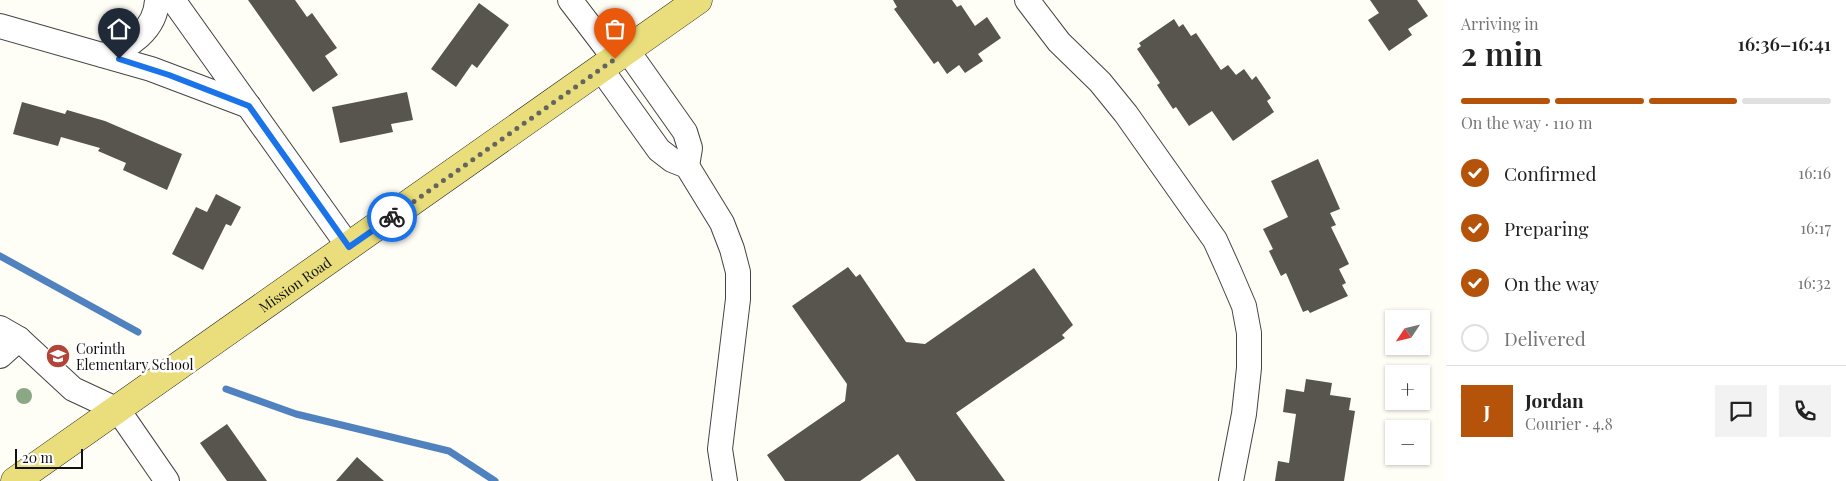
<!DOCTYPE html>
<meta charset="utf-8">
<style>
:root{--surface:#fff;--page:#f2f2f2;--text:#222;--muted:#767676;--line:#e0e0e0;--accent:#b45309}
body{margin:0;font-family:"Playfair Display",serif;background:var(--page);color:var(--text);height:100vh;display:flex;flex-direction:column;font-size:19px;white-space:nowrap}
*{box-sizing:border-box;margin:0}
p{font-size:16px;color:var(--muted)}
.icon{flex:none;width:28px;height:28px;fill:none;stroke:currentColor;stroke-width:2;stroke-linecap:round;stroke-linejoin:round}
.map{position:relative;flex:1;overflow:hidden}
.sheet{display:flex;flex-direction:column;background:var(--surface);width:400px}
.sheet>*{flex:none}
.needle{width:32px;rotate:235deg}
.tools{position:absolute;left:1385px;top:310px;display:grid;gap:10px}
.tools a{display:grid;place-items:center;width:45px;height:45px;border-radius:0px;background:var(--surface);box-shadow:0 1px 4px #0004;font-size:25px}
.scale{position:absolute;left:15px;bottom:12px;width:68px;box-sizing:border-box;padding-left:5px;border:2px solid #111;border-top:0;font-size:14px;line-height:18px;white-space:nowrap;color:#111;-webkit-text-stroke:4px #fff;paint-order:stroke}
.pin{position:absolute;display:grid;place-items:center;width:42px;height:42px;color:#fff;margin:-51px -21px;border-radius:50% 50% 50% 0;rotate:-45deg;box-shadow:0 0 5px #0007}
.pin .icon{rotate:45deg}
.courier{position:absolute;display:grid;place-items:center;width:50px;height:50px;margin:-25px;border:4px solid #1a73e8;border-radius:50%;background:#fff;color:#222;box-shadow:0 1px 6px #0007}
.head em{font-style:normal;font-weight:600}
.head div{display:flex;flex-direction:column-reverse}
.head{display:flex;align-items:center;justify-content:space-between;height:85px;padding:0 15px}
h1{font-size:32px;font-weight:600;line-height:38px}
.bar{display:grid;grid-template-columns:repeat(4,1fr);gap:8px 5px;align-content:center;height:60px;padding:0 15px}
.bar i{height:6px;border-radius:4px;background:var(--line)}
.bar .active{background:var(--accent)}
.bar p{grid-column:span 4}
.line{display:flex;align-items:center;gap:12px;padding:0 15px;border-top:1px solid var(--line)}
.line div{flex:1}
.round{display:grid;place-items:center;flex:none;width:52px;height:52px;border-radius:0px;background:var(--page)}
ol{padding:0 15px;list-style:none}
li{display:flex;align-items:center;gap:15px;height:55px}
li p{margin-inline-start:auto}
li .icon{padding:5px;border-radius:50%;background:var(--accent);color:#fff;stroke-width:4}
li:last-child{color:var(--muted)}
li i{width:28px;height:28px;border:2px solid var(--line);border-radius:50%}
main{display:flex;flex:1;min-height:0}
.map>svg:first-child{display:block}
</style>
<main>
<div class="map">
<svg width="1446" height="481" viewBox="0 0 1446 481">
<rect width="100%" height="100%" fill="#fefdf6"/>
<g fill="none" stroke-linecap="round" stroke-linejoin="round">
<g stroke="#4f82bf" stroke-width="7">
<polyline points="0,256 138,332"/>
<polyline points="226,389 296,414 449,451 495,481"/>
</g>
</g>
<g fill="#58544e">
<polygon points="248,0 295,0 307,17 312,13 337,48 325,56 338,75 313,92"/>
<polygon points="893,0 952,0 957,7 961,5 975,26 987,17 1001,38 978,54 983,61 965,73 959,65 947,74 938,61 934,64 894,9 897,7"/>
<polygon points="1370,0 1417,0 1428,16 1408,29 1412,35 1389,51 1368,20 1379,13"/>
<polygon points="479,3 509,25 477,68 472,64 456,87 431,69"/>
<polygon points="1174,19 1179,27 1183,24 1191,36 1196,33 1221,70 1228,65 1236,75 1244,69 1252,80 1256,76 1271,98 1267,101 1274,112 1233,141 1212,111 1189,126 1176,107 1173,109 1157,85 1160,83 1137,49 1141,46 1139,43"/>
<polygon points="407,92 413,120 391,124 393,132 340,143 332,107"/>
<polygon points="22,102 65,114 67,110 105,121 182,154 167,190 123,170 126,163 98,151 100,148 61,137 58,146 13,134"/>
<polygon points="1318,159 1340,209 1330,213 1336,225 1331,227 1349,264 1339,269 1346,283 1342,285 1348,296 1310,313 1308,310 1303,312 1286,273 1281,276 1269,251 1273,249 1263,229 1288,217 1271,181"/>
<polygon points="216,194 241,207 231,226 226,224 203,270 172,254 196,207 207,212"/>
<polygon points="848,267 856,277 860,274 906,342 925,344 1034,268 1073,325 1062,335 1065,338 956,413 1005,481 916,481 898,454 860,481 785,481 767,455 845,401 847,384 792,306"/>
<polygon points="1306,379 1332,383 1330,395 1351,398 1349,410 1355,411 1344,481 1275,481 1278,461 1289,463 1296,414 1283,412 1286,389 1304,392"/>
<polygon points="227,424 267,481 227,481 200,443"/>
<polygon points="357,457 384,481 336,481"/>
</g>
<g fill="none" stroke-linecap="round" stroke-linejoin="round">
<g stroke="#444" stroke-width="26">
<g id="minor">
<polyline points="173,0 349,247"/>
<polyline points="570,0 615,59"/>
<polyline points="1027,0 1059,42 1100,82 1126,114 1215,240 1229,271 1244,306 1249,333 1249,368 1244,414 1231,481"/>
<polyline points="0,26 151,69 249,106"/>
<polyline points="627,50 685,132 690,148 687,166"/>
<path d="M103,55C129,49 156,29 157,0"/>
<polyline points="601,69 659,150 672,160 687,166 722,223 732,249 738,272 738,299 720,449 725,481"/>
<polyline points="0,328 19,339 73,389 118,410 167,481"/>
<polyline points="0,356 19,339"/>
</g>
</g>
<g stroke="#222" stroke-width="29">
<g id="major">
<path id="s1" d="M15,481L698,0"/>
</g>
</g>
<use href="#minor" stroke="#fff" stroke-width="24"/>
<use href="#major" stroke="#e9de7b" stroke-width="28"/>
</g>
<circle fill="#8aa884" cx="24" cy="396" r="8"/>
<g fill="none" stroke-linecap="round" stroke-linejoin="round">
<polyline stroke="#646461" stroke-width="5" stroke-dasharray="0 9" points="392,217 615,59"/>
<polyline stroke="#1a73e8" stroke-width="6" points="119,59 169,75 249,106 349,247 392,217"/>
</g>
<defs>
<g id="school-disc" transform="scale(1.25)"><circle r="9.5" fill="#b24438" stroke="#fff"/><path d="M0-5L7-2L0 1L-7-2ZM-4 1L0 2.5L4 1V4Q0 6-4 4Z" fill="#fff"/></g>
</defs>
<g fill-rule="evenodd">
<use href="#school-disc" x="58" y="356"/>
</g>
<g text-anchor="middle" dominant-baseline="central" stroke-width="5" stroke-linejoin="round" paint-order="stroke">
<g font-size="14" fill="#111" stroke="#fff">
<text stroke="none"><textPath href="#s1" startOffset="342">Mission Road</textPath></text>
</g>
<g font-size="14" fill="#111" stroke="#fff" text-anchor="start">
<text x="76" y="348">Corinth<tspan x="76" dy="16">Elementary School</tspan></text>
</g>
</g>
</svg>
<div class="tools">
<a><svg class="needle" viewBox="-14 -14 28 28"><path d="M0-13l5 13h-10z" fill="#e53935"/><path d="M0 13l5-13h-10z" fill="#767676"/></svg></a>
<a>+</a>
<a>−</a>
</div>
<div class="scale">20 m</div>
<div class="pin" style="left:615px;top:59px;background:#ea580c"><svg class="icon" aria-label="bag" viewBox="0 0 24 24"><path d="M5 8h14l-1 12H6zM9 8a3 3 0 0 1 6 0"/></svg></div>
<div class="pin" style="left:119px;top:59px;background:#1f2937"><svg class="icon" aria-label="home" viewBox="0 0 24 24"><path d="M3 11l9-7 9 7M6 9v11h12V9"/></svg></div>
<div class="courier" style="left:392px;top:217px"><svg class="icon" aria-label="bike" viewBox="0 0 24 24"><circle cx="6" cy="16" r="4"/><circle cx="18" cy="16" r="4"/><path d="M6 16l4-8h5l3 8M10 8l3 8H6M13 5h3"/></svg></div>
</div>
<section class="sheet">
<div class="head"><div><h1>2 min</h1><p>Arriving in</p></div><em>16:36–16:41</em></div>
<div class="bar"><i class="active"></i><i class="active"></i><i class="active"></i><i></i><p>On the way · 110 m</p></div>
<ol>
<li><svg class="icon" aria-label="check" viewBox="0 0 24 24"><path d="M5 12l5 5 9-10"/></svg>Confirmed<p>16:16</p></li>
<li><svg class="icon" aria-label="check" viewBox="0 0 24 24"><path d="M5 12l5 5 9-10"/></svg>Preparing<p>16:17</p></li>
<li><svg class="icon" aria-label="check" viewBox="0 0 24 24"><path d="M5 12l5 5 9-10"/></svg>On the way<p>16:32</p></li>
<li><i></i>Delivered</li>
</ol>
<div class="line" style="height:90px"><b class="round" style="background:var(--accent);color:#fff">J</b><div><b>Jordan</b><p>Courier · 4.8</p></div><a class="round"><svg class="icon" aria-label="chat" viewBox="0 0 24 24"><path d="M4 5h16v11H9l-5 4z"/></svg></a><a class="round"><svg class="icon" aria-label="phone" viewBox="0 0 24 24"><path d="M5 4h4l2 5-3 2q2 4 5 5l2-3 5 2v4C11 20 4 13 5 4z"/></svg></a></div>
</section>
</main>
